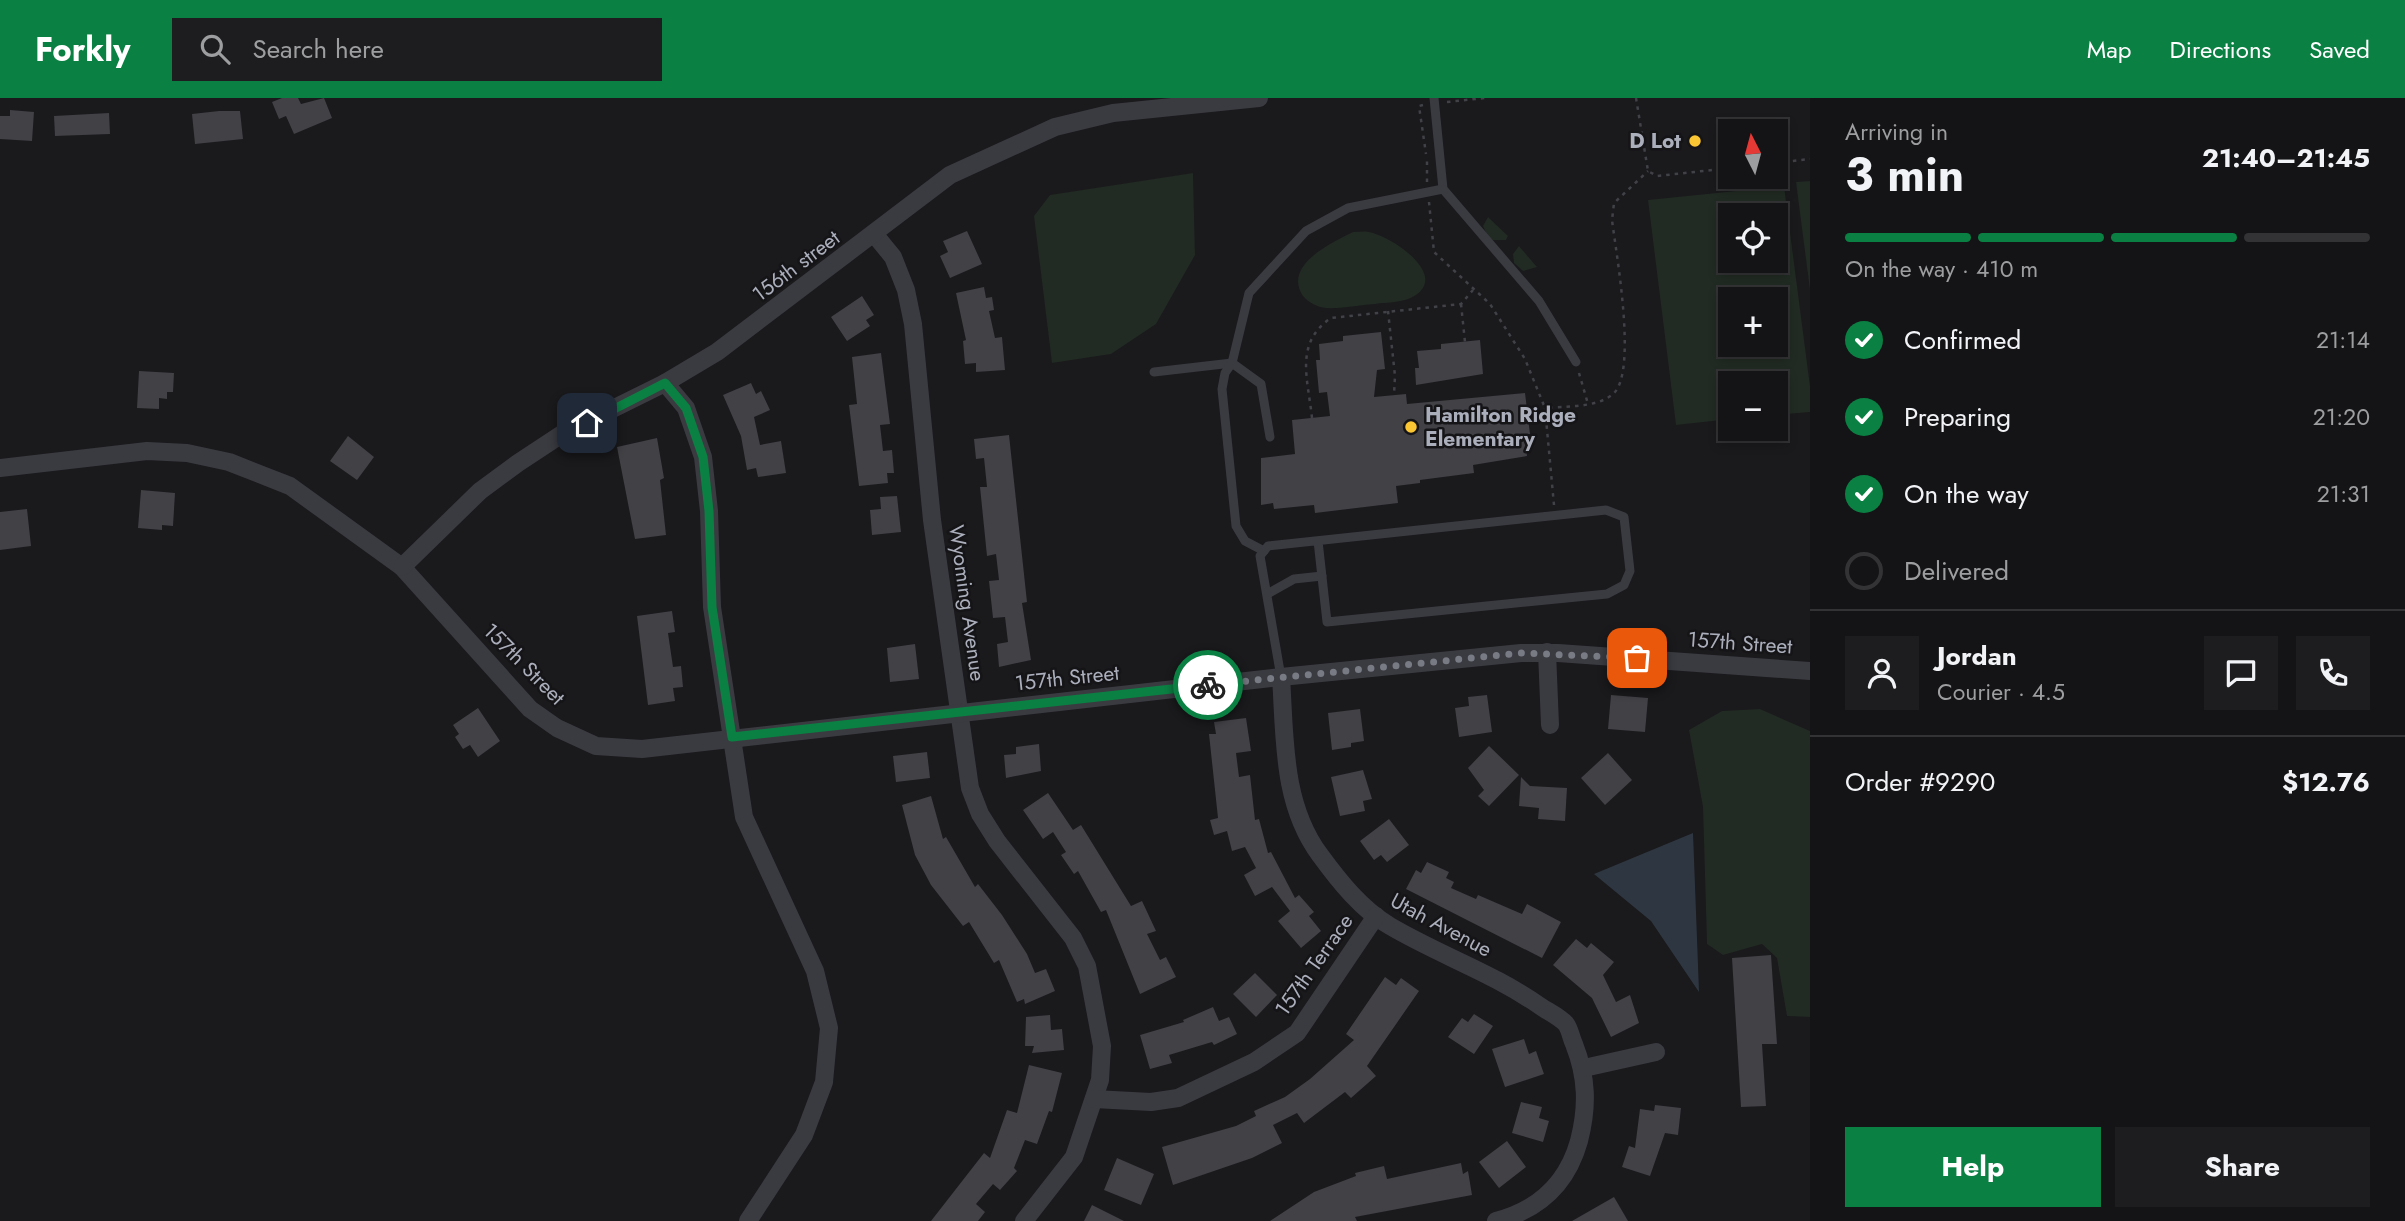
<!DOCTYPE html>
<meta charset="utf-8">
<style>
:root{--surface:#141315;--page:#1d1c1e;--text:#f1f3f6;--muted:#9d9ea0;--line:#333234;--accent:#0b8043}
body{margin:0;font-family:Jost,sans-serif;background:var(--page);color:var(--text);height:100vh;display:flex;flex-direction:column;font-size:26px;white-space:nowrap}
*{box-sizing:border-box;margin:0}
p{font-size:23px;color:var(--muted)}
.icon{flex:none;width:38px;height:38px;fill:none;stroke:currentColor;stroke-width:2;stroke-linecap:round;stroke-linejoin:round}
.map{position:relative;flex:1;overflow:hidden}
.side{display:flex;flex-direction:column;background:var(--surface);width:595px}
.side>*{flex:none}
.needle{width:46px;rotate:354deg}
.buttons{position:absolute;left:1718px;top:21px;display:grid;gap:14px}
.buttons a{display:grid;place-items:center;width:70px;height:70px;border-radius:0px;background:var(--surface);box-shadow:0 4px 10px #0003,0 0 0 2px var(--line);font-size:35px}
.pin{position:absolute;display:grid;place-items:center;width:60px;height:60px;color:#fff;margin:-30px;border-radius:14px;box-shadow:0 4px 10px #0006}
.courier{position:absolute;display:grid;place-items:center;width:70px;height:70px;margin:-35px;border:5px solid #0b8043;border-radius:50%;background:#fff;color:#222;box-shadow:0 2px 9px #0007}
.headline em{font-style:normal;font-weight:700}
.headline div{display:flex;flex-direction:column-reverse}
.headline{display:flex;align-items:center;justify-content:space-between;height:119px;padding:0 35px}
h1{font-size:46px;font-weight:700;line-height:52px}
.bar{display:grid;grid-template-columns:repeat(4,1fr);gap:10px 7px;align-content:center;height:84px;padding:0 35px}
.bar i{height:9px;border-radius:5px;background:var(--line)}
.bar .current{background:var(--accent)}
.bar p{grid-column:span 4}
.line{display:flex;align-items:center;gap:18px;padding:0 35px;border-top:2px solid var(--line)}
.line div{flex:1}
.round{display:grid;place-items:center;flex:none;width:74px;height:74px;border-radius:0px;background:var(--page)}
ol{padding:0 35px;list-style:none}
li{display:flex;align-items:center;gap:21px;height:77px}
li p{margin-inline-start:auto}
li .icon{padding:7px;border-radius:50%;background:var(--accent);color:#fff;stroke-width:4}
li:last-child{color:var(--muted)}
li i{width:38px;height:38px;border:4px solid var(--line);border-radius:50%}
.action{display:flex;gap:14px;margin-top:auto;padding:14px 35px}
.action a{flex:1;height:80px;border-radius:0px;background:var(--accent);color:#fff;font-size:28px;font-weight:700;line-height:80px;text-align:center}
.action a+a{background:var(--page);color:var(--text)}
header{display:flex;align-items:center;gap:42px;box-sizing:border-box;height:98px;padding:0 35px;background:var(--accent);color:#fff}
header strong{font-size:33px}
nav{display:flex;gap:38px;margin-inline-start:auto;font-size:24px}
.search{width:490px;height:63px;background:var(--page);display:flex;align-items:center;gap:18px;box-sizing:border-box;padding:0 24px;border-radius:0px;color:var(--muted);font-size:26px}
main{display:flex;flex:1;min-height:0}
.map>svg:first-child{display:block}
</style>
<header>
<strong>Forkly</strong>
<div class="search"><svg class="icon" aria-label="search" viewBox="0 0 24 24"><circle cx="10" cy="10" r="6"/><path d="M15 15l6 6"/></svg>Search here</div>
<nav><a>Map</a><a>Directions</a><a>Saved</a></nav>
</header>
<main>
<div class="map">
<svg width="1810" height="1123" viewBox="0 0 1810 1123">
<rect width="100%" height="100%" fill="#1a191c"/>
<g fill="#212a23" fill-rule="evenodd">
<polygon points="1193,75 1195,157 1156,226 1111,256 1052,265 1034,118 1050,97"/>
<polygon points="1810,83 1810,192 1796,84"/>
<path d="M1784,88L1810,288V314L1776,317V285H1731V321L1676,327L1648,102ZM1731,117H1776V163H1731ZM1776,201V247H1731V201Z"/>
<polygon points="1488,119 1508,138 1506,142 1489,142 1483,128"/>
<path d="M1353,134C1358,134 1364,133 1369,134C1389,137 1448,175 1416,197C1405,205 1388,204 1375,206C1359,207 1341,211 1326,210C1317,209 1309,205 1303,198C1282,167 1333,144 1353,134Z"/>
<polygon points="1519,148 1537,169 1523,173 1514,165 1513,156"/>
<polygon points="1760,611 1810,633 1810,919 1787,918 1777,860 1762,846 1723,857 1707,846 1703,709 1689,632 1722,613"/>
</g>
<polygon fill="#2e3741" points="1693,735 1699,894 1651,823 1594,776"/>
<g fill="#414146">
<polygon points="282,0 298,0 301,6 324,0 332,20 294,36 286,18 279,21 272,4"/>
<polygon points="10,12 34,14 32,43 0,41 0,18 10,18"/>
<polygon points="219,13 240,13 243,41 195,46 192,16"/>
<polygon points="109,15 110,36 55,38 54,18"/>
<polygon points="967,133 982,166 950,180 940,158 948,154 943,143"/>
<polygon points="984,189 986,200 992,199 994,212 989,213 995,240 1002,239 1005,272 976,274 976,265 965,266 963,243 966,242 956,195"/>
<polygon points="862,198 874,217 866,222 870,228 847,243 831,219"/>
<polygon points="1381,234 1385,271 1377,272 1374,299 1406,296 1407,306 1525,295 1530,336 1524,337 1527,358 1473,367 1474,375 1420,382 1420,385 1396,388 1398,405 1315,415 1314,407 1274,411 1273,405 1261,407 1261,360 1295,356 1292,322 1330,318 1327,294 1319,295 1316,262 1320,262 1319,246 1343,243 1343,238"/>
<polygon points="1480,242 1483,276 1416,287 1415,270 1419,270 1417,253 1441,251 1441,246"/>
<polygon points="881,255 890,326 880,327 883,353 892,352 894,375 887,375 888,385 859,388 849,307 857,306 852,259"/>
<polygon points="139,273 174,275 173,294 167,294 167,301 159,300 159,311 137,310"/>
<polygon points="751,285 756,296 761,293 770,312 754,319 760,347 781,343 786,375 758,379 756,370 747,372 741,338 723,297"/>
<polygon points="1009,337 1027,504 1022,505 1031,562 999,569 997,546 1008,544 1005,519 993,520 989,483 999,482 996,456 987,458 980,389 987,389 984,360 976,361 974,341"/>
<polygon points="348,338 374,359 357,382 330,363"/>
<polygon points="657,340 664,380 660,382 666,437 635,441 617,349"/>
<polygon points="141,392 175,395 173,428 162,427 162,432 138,430"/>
<polygon points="897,398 901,434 872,437 870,412 881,411 880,399"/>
<polygon points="27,411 31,448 0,452 0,414"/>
<polygon points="672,513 675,534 668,535 673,569 681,568 683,589 673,590 675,603 648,607 637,518"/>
<polygon points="915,546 919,581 890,584 887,550"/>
<polygon points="1487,597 1492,634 1459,639 1455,610 1469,608 1468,599"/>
<polygon points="1611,597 1648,600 1645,634 1608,631"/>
<polygon points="478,610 500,643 478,659 470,647 463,651 455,639 459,636 453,627"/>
<polygon points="1360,611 1364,643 1351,645 1351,649 1332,652 1328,615"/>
<polygon points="1246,620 1251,653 1236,655 1239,679 1250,677 1255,722 1259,721 1268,755 1271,754 1295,800 1299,797 1314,814 1309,818 1321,833 1301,850 1278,823 1290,813 1272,789 1255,798 1244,777 1256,770 1245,749 1232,753 1227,733 1214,737 1210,722 1218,720 1209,636 1216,636 1214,624"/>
<polygon points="1039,646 1041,673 1006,680 1004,657 1016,656 1016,649"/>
<polygon points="1489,648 1519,677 1489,708 1478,698 1484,692 1468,670"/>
<polygon points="927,654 930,680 896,684 893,658"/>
<polygon points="1608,655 1632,682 1605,707 1581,680"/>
<polygon points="1363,672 1372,701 1363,703 1365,713 1340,718 1331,679"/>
<polygon points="1521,679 1530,688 1567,690 1565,723 1538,721 1539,710 1519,708"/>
<polygon points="1048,695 1073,732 1081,727 1131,808 1142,803 1156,833 1147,836 1160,862 1166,859 1176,879 1140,896 1106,812 1101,814 1078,773 1074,776 1061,757 1066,754 1053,734 1043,741 1023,712"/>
<polygon points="931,698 943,741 946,739 975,789 978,786 1002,817 1027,856 1035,875 1046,871 1055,893 1025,906 1024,901 1017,904 999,862 994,865 969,824 963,828 931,787 915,757 902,707"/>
<polygon points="1389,721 1409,747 1387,764 1381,757 1374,762 1360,743"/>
<polygon points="1427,764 1449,774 1446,780 1454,784 1451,790 1476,801 1478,797 1522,816 1527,806 1561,824 1542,860 1406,791 1416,772 1421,775"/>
<polygon points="1576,841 1587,850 1591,845 1614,864 1603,877 1616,904 1630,897 1639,925 1611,939 1592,900 1553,867"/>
<polygon points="1771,857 1777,946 1762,946 1766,1008 1741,1009 1732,860"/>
<polygon points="1255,875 1277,897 1256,919 1233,896"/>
<polygon points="1385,879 1396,887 1401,880 1419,893 1367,968 1376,978 1351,1000 1345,994 1304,1025 1297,1015 1273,1027 1282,1045 1252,1060 1173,1087 1162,1049 1236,1028 1256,1018 1254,1013 1285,999 1310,981 1354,942 1346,936"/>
<polygon points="1213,909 1219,923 1229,919 1237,936 1214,947 1212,944 1169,957 1172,965 1150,971 1140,937 1184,924 1183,922"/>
<polygon points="1474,916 1493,928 1474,956 1448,939 1462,920 1468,924"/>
<polygon points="1050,917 1051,932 1062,931 1064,952 1032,955 1034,948 1025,948 1026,919"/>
<polygon points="1524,941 1529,956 1536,953 1544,976 1505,989 1492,951"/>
<polygon points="1029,967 1062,975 1052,1014 1049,1013 1037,1046 1025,1042 1014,1070 1017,1073 1000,1092 993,1086 976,1106 985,1114 978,1123 931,1123 984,1055 990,1060 1007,1012 1017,1015"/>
<polygon points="1521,1004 1542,1009 1539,1020 1549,1023 1543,1044 1512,1035"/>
<polygon points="1655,1007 1681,1010 1678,1037 1665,1035 1650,1078 1622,1069 1629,1048 1635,1050 1640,1011 1654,1013"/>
<polygon points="1507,1043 1526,1069 1499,1090 1479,1064"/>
<polygon points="1117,1060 1154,1076 1141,1107 1104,1092"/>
<polygon points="1461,1065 1463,1076 1468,1073 1472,1097 1355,1119 1357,1123 1270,1123 1314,1094 1356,1078 1355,1075 1384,1068 1387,1081"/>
<polygon points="1614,1099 1628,1123 1572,1123"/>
<polygon points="1092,1107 1124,1123 1084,1123"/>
</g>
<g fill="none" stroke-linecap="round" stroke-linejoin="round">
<g stroke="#404248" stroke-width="2.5" stroke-dasharray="3.5 5" stroke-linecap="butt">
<polyline points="1636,0 1648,73 1657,78 1731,70"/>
<polyline points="1447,4 1485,0"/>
<polyline points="1423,7 1419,8 1426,56"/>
<polyline points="1776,65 1810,61"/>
<polyline points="1427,84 1427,62"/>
<polyline points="1429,104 1434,154 1490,206 1525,261 1545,310"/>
<polyline points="1461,206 1465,244"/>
<polyline points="1388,213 1395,278 1394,297"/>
<polyline points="1579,275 1588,306"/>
<path d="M1312,320C1308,281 1294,245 1331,220L1461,206L1473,192"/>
<path d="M1554,407L1545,310C1566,308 1597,310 1613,296C1638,275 1616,155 1612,122L1614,105L1648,73"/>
</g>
<g stroke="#3a3b41" stroke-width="9">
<polyline points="1434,0 1443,91 1539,203 1576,264"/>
<polyline points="1154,274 1232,265 1261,286 1270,339"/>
<polyline points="1264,453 1245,443 1236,428 1222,291 1225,275 1232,265 1249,195 1306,133 1348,110 1443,91"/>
<polyline points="1269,495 1294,481 1322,478"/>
<polyline points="1281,579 1260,458 1268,448 1606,412 1624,419 1630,473 1624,487 1607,496 1327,524 1318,443"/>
</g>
<g stroke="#3a3b41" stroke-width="18">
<polyline points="875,137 893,159 906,192 913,226 932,422 970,690 980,716 997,743 1073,840 1087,868 1102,948 1100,982 1074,1059 1024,1123"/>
<polyline points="665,285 686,310 703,359 709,413 712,509 744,719 815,873 829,930 824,984 804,1037 748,1123"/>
<polyline points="0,370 147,353 187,355 229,364 290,388 402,469 530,611 557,630 596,648 642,651 1281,579 1521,555 1558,555 1810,573"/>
<polyline points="402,469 480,393 518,365 562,336 665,285 717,254 950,77 1055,29 1113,15 1259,0"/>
<polyline points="1547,554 1550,627"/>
<path d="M1281,579C1285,640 1282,706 1320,757C1339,783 1362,812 1390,828C1439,857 1493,875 1540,908C1547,913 1560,919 1566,926C1570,931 1571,940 1574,946C1587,979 1588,1008 1579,1043C1567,1086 1538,1112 1496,1123"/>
<polyline points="1584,970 1656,954"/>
<polyline points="1094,1001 1151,1004 1178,1000 1254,964 1297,935 1376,818"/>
</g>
</g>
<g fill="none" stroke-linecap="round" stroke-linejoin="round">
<polyline stroke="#787a84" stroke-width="7" stroke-dasharray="0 12.6" points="1208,587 1521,555 1637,560"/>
<polyline stroke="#0b8043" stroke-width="9" points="587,325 665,285 686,310 703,359 709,413 712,509 732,639 1208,587"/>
</g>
<g fill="#fac634" stroke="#151417" stroke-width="2.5">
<circle cx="1695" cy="43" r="7"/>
<circle cx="1411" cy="329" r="7"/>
</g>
<g text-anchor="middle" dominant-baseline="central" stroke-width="5" stroke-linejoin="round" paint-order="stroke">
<g font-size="21" font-weight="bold" fill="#abafbc" stroke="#151417" text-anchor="end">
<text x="1681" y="43">D Lot</text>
<text x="1425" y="317" text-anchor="start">Hamilton Ridge<tspan x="1425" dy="24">Elementary</tspan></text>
</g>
<g font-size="21" fill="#abafbc" stroke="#151417">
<text transform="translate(796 168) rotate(-37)">156th street</text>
<text transform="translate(967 505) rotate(82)">Wyoming Avenue</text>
<text transform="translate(1740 545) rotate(4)">157th Street</text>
<text transform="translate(524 566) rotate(45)">157th Street</text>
<text transform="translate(1067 580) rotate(-6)">157th Street</text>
<text transform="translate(1441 827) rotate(28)">Utah Avenue</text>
<text transform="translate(1314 867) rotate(-55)">157th Terrace</text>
</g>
</g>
</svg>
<div class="buttons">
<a><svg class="needle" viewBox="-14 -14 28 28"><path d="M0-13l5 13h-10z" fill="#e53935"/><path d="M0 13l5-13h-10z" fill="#9d9ea0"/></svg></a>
<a><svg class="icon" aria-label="locate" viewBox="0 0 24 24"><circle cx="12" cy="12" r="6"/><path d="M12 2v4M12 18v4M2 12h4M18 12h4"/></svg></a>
<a>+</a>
<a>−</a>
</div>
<div class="pin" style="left:1637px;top:560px;background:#ea580c"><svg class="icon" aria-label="bag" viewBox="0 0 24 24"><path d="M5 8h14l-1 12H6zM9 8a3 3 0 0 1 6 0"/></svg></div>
<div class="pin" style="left:587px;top:325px;background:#1f2937"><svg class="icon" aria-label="home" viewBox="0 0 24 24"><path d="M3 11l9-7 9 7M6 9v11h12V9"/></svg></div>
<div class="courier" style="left:1208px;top:587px"><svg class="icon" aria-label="bike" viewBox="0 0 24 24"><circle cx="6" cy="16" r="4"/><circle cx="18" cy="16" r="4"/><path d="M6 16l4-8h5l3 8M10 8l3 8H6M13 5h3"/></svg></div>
</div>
<section class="side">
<div class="headline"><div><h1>3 min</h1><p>Arriving in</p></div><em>21:40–21:45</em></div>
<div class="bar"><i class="current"></i><i class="current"></i><i class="current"></i><i></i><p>On the way · 410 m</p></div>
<ol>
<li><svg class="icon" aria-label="check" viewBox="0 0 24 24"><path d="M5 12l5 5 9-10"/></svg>Confirmed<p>21:14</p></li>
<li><svg class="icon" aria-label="check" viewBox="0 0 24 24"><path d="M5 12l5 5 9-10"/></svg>Preparing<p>21:20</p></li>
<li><svg class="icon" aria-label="check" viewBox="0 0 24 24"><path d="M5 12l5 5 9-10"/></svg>On the way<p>21:31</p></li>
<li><i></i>Delivered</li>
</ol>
<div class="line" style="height:126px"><a class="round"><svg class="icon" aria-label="person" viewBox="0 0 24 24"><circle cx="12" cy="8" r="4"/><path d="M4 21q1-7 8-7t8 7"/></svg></a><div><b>Jordan</b><p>Courier · 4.5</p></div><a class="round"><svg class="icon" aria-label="chat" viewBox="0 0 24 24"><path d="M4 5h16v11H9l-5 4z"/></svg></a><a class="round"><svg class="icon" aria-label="phone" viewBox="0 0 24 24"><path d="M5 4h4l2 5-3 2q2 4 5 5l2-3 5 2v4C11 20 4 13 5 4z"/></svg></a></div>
<div class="line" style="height:91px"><div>Order #9290</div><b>$12.76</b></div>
<div class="action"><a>Help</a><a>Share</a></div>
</section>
</main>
